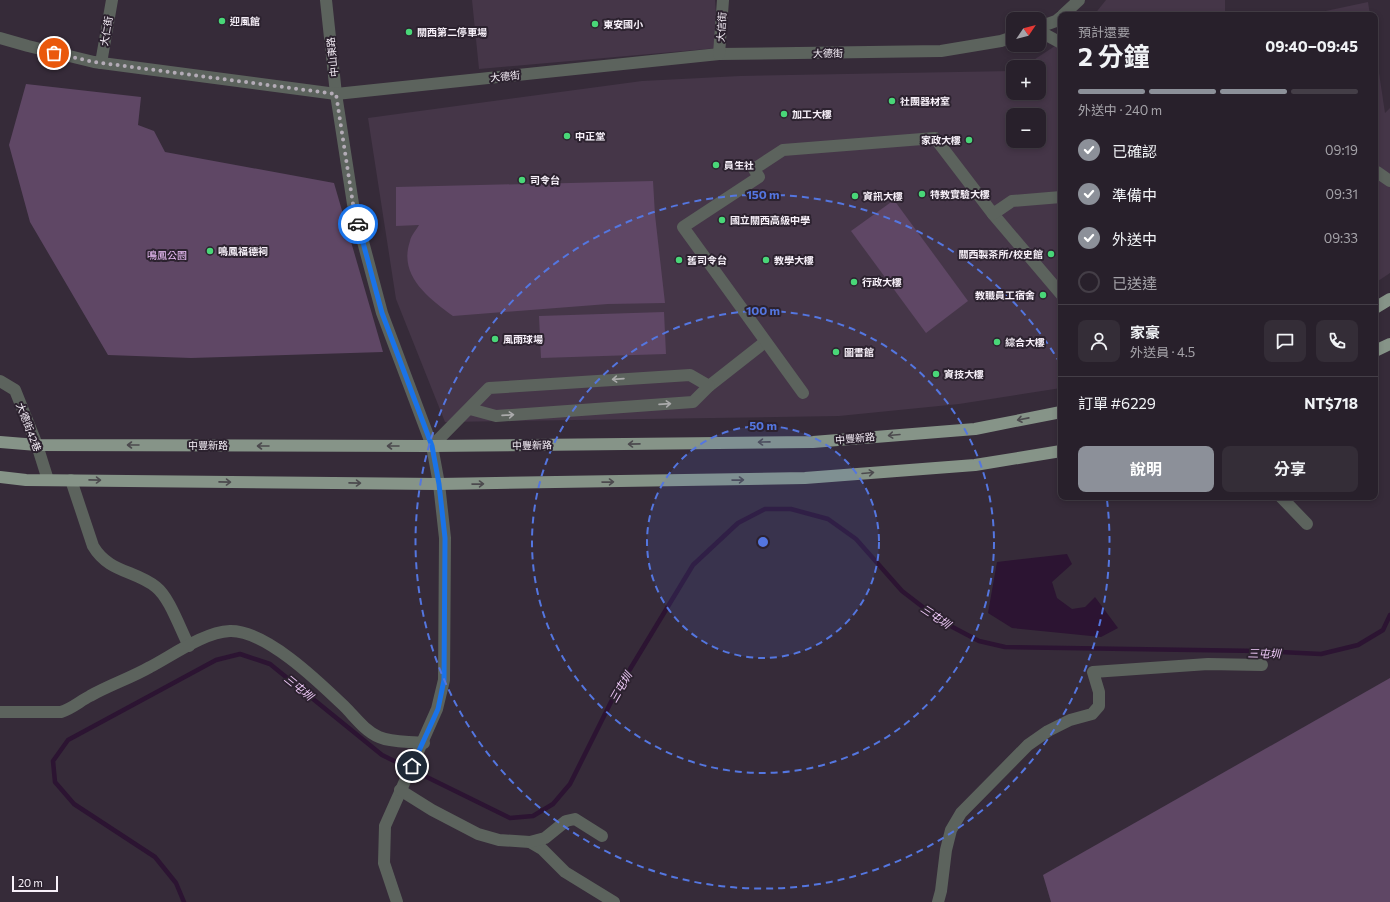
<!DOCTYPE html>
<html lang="zh-TW">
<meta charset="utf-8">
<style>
:root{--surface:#28202b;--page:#342d37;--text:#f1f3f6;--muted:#a5a3a9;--line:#443e47;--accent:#8c9099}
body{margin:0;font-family:Commissioner,"Noto Sans TC",sans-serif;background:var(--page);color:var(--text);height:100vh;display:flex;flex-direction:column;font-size:15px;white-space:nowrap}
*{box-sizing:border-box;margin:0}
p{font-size:13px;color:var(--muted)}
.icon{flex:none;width:22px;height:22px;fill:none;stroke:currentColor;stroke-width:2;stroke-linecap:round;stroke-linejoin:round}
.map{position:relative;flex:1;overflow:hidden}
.side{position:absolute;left:1058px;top:12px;width:320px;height:488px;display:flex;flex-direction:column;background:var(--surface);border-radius:8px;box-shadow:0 2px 6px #0003,0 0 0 1px var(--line)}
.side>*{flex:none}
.needle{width:26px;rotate:55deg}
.buttons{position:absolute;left:1006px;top:12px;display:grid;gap:8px}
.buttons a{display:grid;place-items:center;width:40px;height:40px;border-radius:8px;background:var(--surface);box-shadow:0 2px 6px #0003,0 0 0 1px var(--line);font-size:20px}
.scale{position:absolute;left:12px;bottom:10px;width:46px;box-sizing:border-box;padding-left:4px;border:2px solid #f7f0f9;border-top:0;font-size:11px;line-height:14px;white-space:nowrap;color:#f7f0f9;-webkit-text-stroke:3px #2c222f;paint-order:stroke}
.pin{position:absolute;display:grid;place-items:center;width:34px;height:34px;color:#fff;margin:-17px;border:2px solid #fff;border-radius:50%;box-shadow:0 1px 4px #0007}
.courier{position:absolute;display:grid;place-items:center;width:40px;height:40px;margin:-20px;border:3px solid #1a73e8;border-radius:50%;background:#fff;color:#222;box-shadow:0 1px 5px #0007}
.head em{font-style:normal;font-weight:700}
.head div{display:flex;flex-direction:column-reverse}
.head{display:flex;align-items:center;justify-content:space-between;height:68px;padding:0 20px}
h1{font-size:26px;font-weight:700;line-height:30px}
.bar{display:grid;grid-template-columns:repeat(4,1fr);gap:6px 4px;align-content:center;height:48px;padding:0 20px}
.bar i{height:5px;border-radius:3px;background:var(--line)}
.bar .active{background:var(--accent)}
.bar p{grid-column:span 4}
.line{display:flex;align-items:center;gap:10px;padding:0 20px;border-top:1px solid var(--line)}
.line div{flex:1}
.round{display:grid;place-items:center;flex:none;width:42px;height:42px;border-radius:8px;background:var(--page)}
ol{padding:0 20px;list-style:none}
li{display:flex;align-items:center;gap:12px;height:44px}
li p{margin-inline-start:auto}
li .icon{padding:4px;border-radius:50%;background:var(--accent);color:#fff;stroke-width:4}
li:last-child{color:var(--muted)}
li i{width:22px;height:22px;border:2px solid var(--line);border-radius:50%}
.primary-button{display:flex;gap:8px;margin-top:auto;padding:8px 20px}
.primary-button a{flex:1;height:46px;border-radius:8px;background:var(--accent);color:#fff;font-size:16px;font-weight:700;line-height:46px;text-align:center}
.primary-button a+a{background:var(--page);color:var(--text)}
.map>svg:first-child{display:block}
</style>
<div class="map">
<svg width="1390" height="902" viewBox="0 0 1390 902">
<rect width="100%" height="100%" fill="#362b39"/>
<g fill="#453648" fill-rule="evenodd">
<polygon points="472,0 715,0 718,48 479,69"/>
<polygon points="1106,0 1225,0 1225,15 1094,15"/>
<polygon points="1368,2 1370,15 1307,15"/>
<path d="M1061,42V388L959,404L839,416L445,422L396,299L368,118L642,81L740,76L1013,71V93H1039V67H1023ZM1013,115H1039V141H1013Z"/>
<polygon points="1375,46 1385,113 1390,108 1390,273 1375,283"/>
</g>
<g fill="#5f4765">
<polygon points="26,84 141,97 138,125 154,131 165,152 334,183 383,352 191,358 108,355 30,222 9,145"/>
<path d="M653,181L655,215L665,303L608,304L453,316C429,298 398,276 410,241C411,236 416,230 419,225L396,226V187Z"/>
<polygon points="894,200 968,301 926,333 851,231"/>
<polygon points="664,312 666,354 541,358 539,316"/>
<polygon points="1390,678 1390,902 1051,902 1043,875"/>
</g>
<polygon fill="#2c1432" points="1067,554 1072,564 1052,582 1057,598 1072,609 1085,607 1095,597 1118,628 1101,637 1012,628 988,613 997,562"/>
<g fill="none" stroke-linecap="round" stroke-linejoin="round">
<polyline stroke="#2c1432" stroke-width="4.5" points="184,902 176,883 155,857 74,804 55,782 53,761 68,740 216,660 240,654 270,664 382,755 510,818 533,816 553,804 570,784 615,694 693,565 738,523 765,509 791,509 828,519 856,539 902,591 941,621 979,641 1005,647 1259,651 1321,654 1358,645 1383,630 1390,615"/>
<g stroke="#5c635d" stroke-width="12">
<polyline points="326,0 336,94 353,204 382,313 432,446 439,484 445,538 444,680 437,709 385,826 384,863 397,902"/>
<polyline points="1063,15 1079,0"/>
<polyline points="1039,27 1056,21 1061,17"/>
<polyline points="1039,31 1061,43"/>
<polyline points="0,38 28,46 94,62 336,94 719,54 941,51 1001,41 1013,37"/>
<polyline points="719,54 723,0"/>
<polyline points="101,63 112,0"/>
<polyline points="1375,172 1377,172 1390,181"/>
<polyline points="993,214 1061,294"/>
<polyline points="0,381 15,390 37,445 48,480"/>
<polyline points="709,386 765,342"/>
<polyline points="803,393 683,227 759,177 754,169 783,150 935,138 993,214 1012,201 1061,197"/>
<polyline points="432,446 489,388 690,375 709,386 693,402 496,416 470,409"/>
<path d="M71,480L93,546C109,573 135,570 156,587C170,598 180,629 189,646"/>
<polyline points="1281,497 1307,524"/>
<path d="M0,712H61C73,708 80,701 90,696C109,685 131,678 150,667C173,655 204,632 230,631C266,630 320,683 345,707C355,717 365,731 379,737C392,743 409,741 424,743"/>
<polyline points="400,790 432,810 478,834 499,840 530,842 542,849 565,872 614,902"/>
<polyline points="530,842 545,838 566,821 575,819 602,836"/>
<polyline points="938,902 941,891 946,850 951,830 961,813 1028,745 1048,731 1070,720 1092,714 1099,706 1099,692 1093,672 1208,664 1262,665"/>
</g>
<g stroke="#869488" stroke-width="12">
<polyline points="1375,308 1390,299"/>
<polyline points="1375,351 1390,344"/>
<polyline points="0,442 37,445 432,446 813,442 975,429 1061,412"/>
<polyline points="0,477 26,480 439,484 805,478 975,465 1061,451"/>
</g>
</g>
<defs><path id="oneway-shaft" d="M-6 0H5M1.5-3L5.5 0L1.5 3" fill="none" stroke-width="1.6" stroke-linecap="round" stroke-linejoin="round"/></defs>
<g stroke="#aaaaab">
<use href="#oneway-shaft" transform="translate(618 379) rotate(176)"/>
<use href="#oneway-shaft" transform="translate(665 404) rotate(-4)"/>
<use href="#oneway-shaft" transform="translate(508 415) rotate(-4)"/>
</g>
<g stroke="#4c4a4e">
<use href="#oneway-shaft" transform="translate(1023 419) rotate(169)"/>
<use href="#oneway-shaft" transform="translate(894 435) rotate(175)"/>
<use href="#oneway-shaft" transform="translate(764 442) rotate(179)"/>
<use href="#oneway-shaft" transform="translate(634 444) rotate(179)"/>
<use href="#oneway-shaft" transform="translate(133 445) rotate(-180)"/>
<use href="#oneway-shaft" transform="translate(263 446) rotate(-180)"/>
<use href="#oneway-shaft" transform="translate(393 446) rotate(-180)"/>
<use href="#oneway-shaft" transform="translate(868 473) rotate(-5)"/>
<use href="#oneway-shaft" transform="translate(95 480) rotate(1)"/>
<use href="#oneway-shaft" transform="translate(738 480) rotate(-1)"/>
<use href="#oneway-shaft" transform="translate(225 482) rotate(1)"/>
<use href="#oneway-shaft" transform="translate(608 482) rotate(-1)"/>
<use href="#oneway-shaft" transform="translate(355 483) rotate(1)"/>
<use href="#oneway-shaft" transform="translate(478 484) rotate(-1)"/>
</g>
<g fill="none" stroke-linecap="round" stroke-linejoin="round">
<polyline stroke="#b3abb6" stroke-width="4" stroke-dasharray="0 7.2" points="54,53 94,62 336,94 353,204 358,224"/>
<polyline stroke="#1a73e8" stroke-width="5" points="358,224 382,313 432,446 439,484 445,538 444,680 438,709 412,766"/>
</g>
<circle cx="763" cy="542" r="116" fill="#5476e0" fill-opacity=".12"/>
<g fill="none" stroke="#5476e0" stroke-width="2" stroke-dasharray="7 5">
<circle cx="763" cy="542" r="116"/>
<circle cx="763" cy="542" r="231"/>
<path d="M1107 500A347 347 0 1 1 1060 363"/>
</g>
<g fill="#49d778" stroke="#2c222f" stroke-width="1.5">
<circle cx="222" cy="21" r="4"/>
<circle cx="595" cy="24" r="4"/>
<circle cx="409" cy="32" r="4"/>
<circle cx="892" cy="101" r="4"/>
<circle cx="784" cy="114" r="4"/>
<circle cx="567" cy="136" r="4"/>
<circle cx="969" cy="140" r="4"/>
<circle cx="716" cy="165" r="4"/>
<circle cx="522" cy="180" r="4"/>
<circle cx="922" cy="194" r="4"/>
<circle cx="855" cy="196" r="4"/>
<circle cx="722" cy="220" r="4"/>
<circle cx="210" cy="251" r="4"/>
<circle cx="1051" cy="254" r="4"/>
<circle cx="679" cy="260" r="4"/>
<circle cx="766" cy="260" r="4"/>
<circle cx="854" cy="282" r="4"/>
<circle cx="1043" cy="295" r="4"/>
<circle cx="495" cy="339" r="4"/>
<circle cx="997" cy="342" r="4"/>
<circle cx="836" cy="352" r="4"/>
<circle cx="936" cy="374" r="4"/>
</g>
<g text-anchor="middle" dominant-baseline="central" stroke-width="4" stroke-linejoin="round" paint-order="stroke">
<g font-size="10" font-weight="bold" fill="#f7f0f9" stroke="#2c222f" text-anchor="start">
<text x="230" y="21">迎風館</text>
<text x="603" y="24">東安國小</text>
<text x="417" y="32">關西第二停車場</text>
<text x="900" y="101">社團器材室</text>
<text x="792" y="114">加工大樓</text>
<text x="575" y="136">中正堂</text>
<text x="961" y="140" text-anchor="end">家政大樓</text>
<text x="724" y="165">員生社</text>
<text x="530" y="180">司令台</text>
<text x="930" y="194">特教實驗大樓</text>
<text x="863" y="196">資訊大樓</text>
<text x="730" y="220">國立關西高級中學</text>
<text x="218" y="251">鳴鳳福德祠</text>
<text x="1043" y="254" text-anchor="end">關西製茶所/校史館</text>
<text x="687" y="260">舊司令台</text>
<text x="774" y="260">教學大樓</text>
<text x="862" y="282">行政大樓</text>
<text x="1035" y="295" text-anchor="end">教職員工宿舍</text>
<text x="503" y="339">風雨球場</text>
<text x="1005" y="342">綜合大樓</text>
<text x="844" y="352">圖書館</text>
<text x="944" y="374">資技大樓</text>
</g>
<g font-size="10" fill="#f7f0f9" stroke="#2c222f">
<text transform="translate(721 27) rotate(-86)">大信街</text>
<text transform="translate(106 31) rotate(-81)">大仁街</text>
<text transform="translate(828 53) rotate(-1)">大德街</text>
<text transform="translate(332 57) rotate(-96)">中山東路</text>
<text transform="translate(505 76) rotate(-6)">大德街</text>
<text transform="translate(29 427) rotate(69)">大德街42巷</text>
<text transform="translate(855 438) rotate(-5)">中豐新路</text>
<text x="208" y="445">中豐新路</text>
<text transform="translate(532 445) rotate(-1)">中豐新路</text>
</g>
<g font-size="10" fill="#eec0fa" stroke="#2c222f">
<text x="167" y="255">鳴鳳公園</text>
</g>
<g font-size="11" font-style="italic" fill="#f2ccfb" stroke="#2c222f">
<text transform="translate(936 616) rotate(34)">三屯圳</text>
<text transform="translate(1264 653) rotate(1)">三屯圳</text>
<text transform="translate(299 687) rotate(39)">三屯圳</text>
<text transform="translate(620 687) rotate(-60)">三屯圳</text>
</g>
</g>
<circle cx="763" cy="542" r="6" fill="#5476e0" stroke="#2c222f" stroke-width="2"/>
<g font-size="12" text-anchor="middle" font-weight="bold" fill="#5476e0" stroke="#2c222f" stroke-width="4" stroke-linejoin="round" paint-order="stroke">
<text x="763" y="199">150 m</text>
<text x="763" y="315">100 m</text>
<text x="763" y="430">50 m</text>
</g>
</svg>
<div class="buttons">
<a><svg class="needle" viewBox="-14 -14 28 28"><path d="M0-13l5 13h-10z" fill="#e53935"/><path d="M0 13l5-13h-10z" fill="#a5a3a9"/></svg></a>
<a>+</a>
<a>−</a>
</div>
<div class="scale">20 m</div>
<div class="pin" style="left:54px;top:53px;background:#ea580c"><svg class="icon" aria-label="bag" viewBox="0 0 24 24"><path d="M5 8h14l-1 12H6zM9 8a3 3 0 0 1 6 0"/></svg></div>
<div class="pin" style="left:412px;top:766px;background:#1f2937"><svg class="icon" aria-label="home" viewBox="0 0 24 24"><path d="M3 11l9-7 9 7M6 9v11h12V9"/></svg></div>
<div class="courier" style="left:358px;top:224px"><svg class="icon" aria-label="car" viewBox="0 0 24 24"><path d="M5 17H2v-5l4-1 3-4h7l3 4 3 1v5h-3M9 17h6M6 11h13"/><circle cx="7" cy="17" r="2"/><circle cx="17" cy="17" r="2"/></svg></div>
<section class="side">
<div class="head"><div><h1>2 分鐘</h1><p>預計還要</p></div><em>09:40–09:45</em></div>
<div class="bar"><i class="active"></i><i class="active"></i><i class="active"></i><i></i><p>外送中 · 240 m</p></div>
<ol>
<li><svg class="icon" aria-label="check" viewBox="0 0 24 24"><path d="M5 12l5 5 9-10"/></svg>已確認<p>09:19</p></li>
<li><svg class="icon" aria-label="check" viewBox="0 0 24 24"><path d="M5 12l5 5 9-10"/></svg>準備中<p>09:31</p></li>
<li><svg class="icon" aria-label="check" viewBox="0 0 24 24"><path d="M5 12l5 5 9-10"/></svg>外送中<p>09:33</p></li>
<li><i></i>已送達</li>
</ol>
<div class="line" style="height:72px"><a class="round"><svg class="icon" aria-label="person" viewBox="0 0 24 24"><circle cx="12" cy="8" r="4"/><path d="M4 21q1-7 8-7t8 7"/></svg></a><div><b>家豪</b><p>外送員 · 4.5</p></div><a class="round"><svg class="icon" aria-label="chat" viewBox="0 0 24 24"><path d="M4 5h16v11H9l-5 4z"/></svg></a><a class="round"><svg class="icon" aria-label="phone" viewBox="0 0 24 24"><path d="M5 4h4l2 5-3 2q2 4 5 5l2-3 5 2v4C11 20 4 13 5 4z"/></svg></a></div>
<div class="line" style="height:52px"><div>訂單 #6229</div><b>NT$718</b></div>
<div class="primary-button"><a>說明</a><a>分享</a></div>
</section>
</div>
